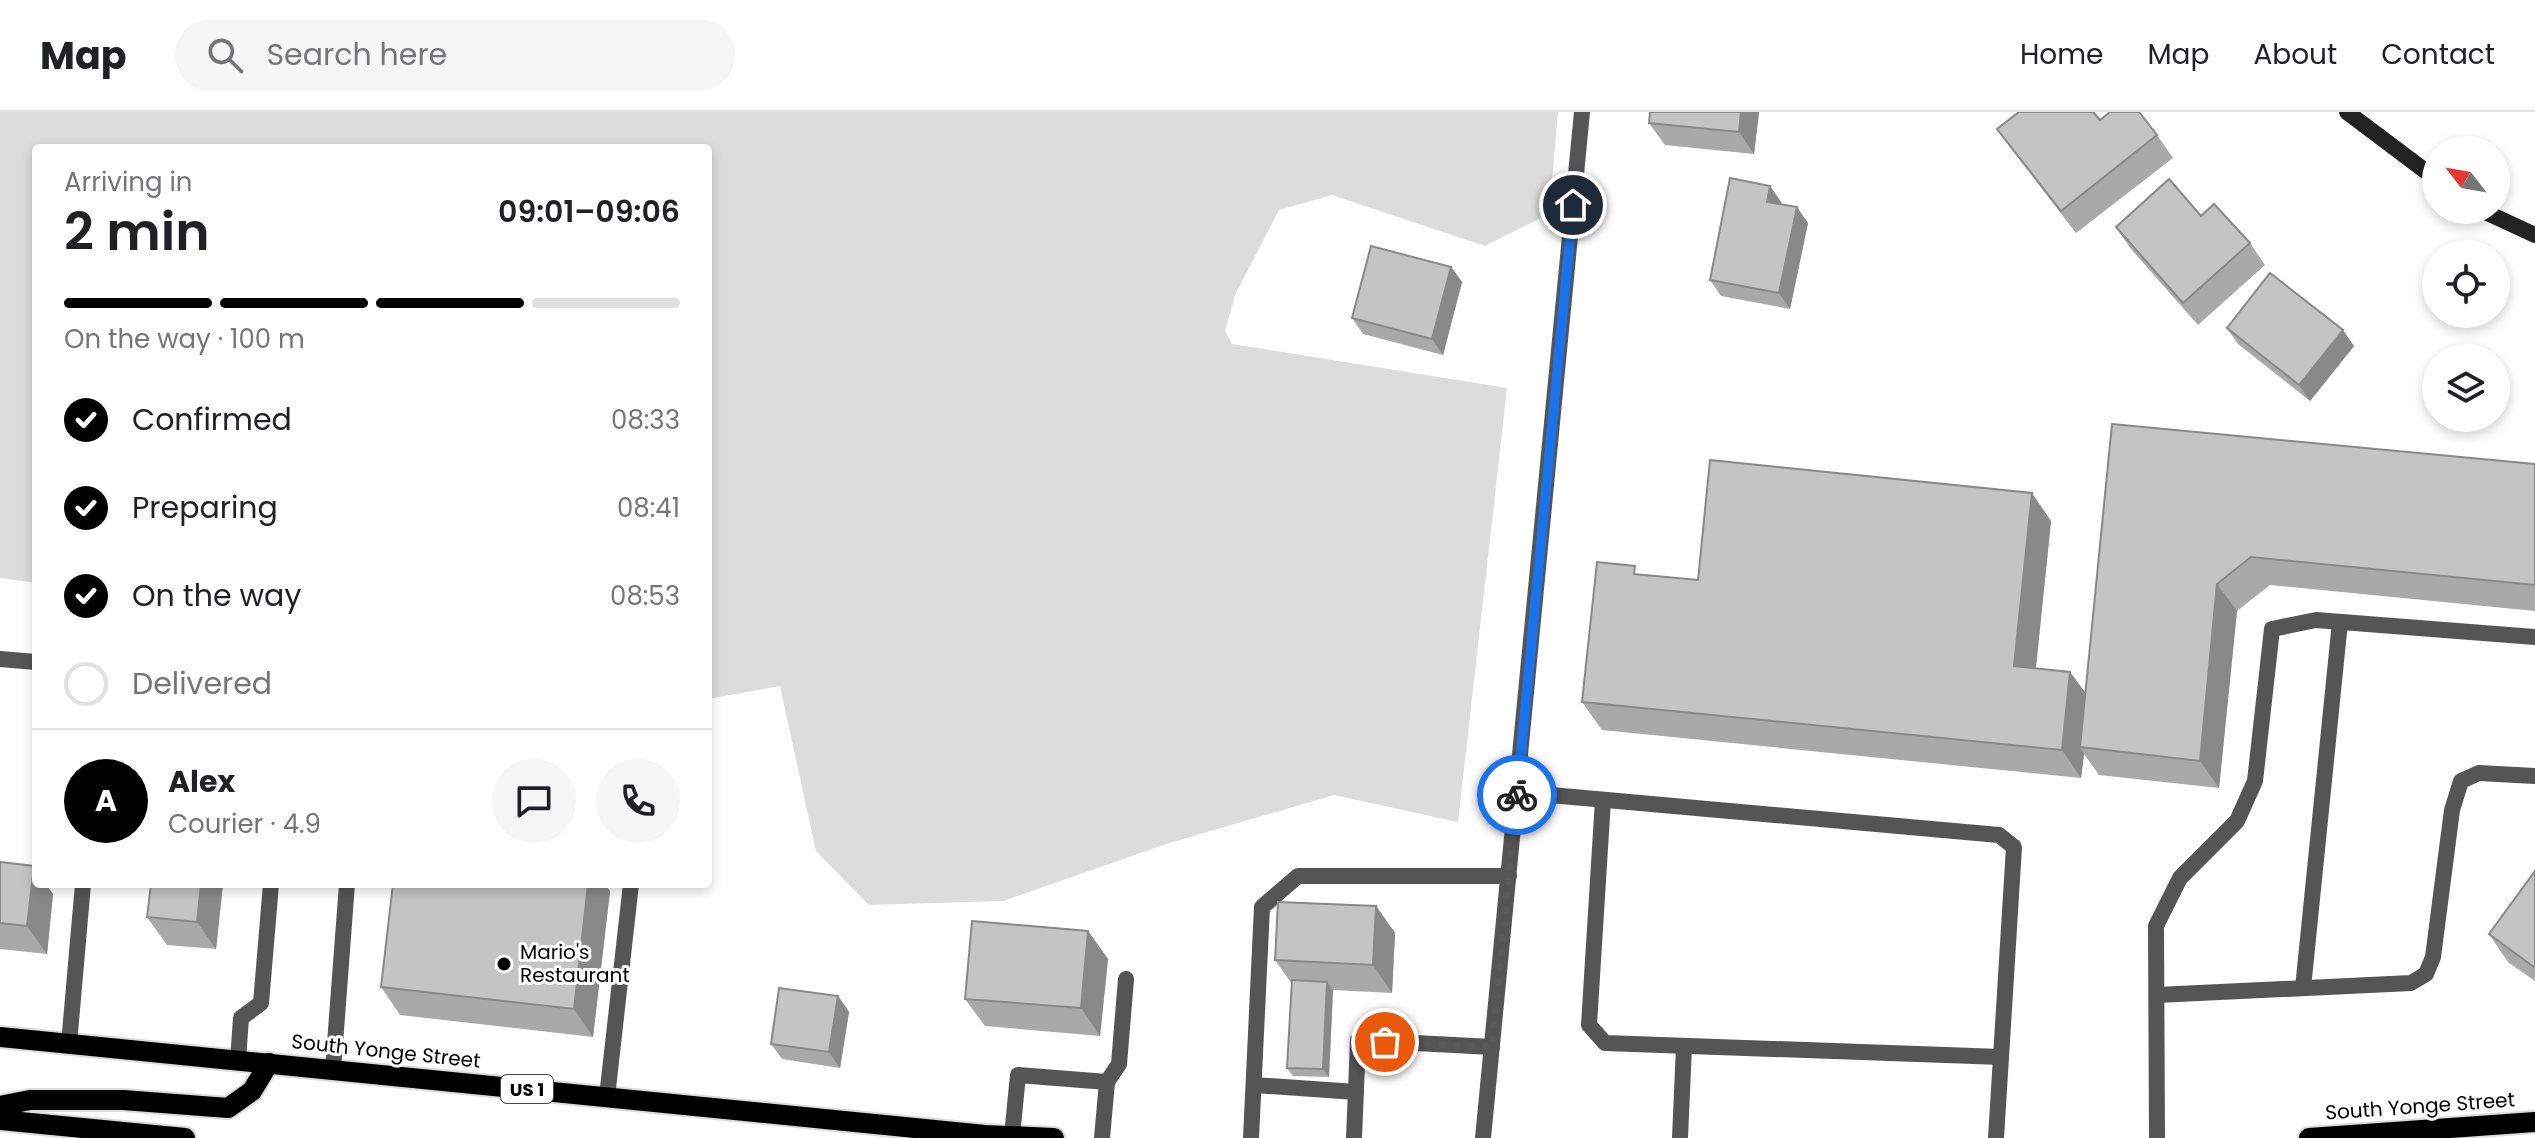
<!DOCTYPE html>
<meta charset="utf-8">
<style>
:root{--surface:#fff;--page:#f6f6f6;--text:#202124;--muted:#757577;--line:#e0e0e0;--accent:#000}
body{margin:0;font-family:Poppins,sans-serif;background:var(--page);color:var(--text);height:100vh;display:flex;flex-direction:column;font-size:30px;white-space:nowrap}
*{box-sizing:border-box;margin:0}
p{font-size:26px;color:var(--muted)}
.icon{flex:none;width:44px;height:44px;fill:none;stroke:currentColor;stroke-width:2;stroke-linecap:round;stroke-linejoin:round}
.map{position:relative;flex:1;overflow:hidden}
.side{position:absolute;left:32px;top:32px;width:680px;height:744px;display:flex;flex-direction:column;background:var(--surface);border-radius:8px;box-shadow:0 4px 12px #0003}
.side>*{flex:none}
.needle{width:52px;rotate:301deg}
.fabs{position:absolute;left:2422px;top:24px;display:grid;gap:16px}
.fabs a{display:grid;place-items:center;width:88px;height:88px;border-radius:50%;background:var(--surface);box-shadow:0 4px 12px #0003;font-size:40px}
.pin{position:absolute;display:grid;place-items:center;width:68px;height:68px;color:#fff;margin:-34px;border:4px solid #fff;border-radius:50%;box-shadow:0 2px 8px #0007}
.courier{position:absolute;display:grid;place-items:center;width:80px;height:80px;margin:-40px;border:6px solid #1a73e8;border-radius:50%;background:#fff;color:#222;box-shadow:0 2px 10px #0007}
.summary em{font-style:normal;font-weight:600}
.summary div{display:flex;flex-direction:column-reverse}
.summary{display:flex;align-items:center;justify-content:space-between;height:136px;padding:0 32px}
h1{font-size:52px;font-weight:600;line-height:60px}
.bar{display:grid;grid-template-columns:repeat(4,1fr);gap:12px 8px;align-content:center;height:96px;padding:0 32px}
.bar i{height:10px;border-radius:6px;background:var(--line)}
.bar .current{background:var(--accent)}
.bar p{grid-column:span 4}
.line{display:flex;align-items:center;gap:20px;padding:0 32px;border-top:2px solid var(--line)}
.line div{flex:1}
.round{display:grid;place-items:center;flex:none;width:84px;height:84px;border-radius:42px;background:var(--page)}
ol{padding:0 32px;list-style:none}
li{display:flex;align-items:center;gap:24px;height:88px}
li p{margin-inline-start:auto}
li .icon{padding:8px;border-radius:50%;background:var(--accent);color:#fff;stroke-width:4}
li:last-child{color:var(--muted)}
li i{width:44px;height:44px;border:4px solid var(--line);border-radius:50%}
header{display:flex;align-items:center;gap:48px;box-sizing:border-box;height:112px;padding:0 40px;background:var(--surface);border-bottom:2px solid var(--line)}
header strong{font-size:38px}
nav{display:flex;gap:44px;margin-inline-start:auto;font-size:28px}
.search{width:560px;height:72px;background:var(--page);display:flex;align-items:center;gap:20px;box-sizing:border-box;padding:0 28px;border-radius:44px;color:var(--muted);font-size:30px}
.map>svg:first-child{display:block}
</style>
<header>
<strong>Map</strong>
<div class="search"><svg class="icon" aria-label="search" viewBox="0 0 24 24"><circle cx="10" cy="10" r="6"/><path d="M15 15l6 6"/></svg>Search here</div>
<nav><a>Home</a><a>Map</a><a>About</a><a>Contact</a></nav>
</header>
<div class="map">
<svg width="2535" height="1026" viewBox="0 0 2535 1026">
<rect width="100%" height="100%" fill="#fff"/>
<polygon fill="#dcdcdc" points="0,0 1558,0 1549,102 1485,134 1332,83 1279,98 1235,183 1225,219 1232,232 1507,276 1458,710 1334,683 1166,732 1003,789 869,793 816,739 780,574 708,587 708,36 36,36 36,471 0,466"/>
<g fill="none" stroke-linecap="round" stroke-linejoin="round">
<g stroke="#dbdbdb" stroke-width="24">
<g id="primary">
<polyline points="0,925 985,1023 1054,1026"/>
<polyline points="0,994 30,988 123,988 228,996 252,979 269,951"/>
<polyline points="0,1008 185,1026"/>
<polyline points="2309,1026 2535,1010"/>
</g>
</g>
<g stroke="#555" stroke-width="16">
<polyline points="0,547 36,550"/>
<polyline points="1517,680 1999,723 2014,735 1996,1026"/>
<polyline points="1603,688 1589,913 1605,931 2001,945"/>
<polyline points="2303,876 2340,510"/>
<polyline points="2157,883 2411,871 2426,862 2433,845 2452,698 2461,669 2479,661 2535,664"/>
<polyline points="69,932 83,772"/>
<polyline points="238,948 241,906 261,891 271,772"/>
<polyline points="333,958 347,772"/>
<polyline points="1107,970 1119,952 1126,867"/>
<polyline points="1254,973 1356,980"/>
<polyline points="607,985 631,772"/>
<polyline points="1012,1024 1018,963 1107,970 1102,1026"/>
<polyline points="1251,1026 1262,795 1298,764 1509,764"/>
<polyline points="1354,1026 1358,928 1492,935"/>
<polyline points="1680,1026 1684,934"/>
<polyline points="2157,1026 2156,814 2180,766 2237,709 2255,669 2272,517 2316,508 2535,525"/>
</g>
<polyline stroke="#555" stroke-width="16" points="1483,1026 1582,0"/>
<g stroke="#222" stroke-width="16">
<polyline points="2347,0 2436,67"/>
<polyline points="2481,98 2535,123"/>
</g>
<use href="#primary" stroke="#000" stroke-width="20"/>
</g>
<g fill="#a9a9a9">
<polygon points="1759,0 1754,42 1665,33 1649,11"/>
<polygon points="2100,8 2157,23 2173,46 2076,121 2013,39 1997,17"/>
<polygon points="1770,74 1781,90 1781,92 1808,111 1790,197 1721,184 1710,168"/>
<polygon points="2201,104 2250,131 2265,153 2198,213 2131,137 2116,115"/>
<polygon points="1451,155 1462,170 1443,243 1363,222 1352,206"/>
<polygon points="2227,216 2354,234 2310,289 2238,232"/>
<polygon points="2112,312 2535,352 2535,499 2270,473 2237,499 2219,676 2099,663 2084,642 2081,666 1602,618 1582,590 1641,463 1698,468 2051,409 2036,556 2070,560 2085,581"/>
<polygon points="0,750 34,754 36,757 36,772 53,782 47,842 0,837"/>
<polygon points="2535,759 2535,869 2508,850 2489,822"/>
<polygon points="151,772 223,772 216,837 167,833 147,805"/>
<polygon points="511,774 610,779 593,925 400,903 381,875"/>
<polygon points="1376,794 1395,821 1392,881 1333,878 1329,965 1293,964 1287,956 1292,872 1275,848"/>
<polygon points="1088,819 1108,847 1100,924 985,914 965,887"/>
<polygon points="838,884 849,900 840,956 782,947 771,932"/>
</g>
<g fill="#898989">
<polygon points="1741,0 1759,0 1754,42 1739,20"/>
<polygon points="1770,74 1781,90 1778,106 1767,90"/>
<polygon points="1797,95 1808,111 1790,197 1779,181"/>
<polygon points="1451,155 1462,170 1443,243 1432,227"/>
<polygon points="2343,218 2354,234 2310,289 2299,273"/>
<polygon points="2032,381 2051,409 2033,582 2014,554"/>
<polygon points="2217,472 2237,499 2219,676 2200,649"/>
<polygon points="2070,560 2090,587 2080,635 2084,642 2081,666 2062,638"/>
<polygon points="34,754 36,757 36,772 46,772 53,782 47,842 27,814"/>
<polygon points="201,772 223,772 216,837 197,810"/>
<polygon points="588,772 605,772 610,779 593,925 574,897"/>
<polygon points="1376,794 1395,821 1392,881 1373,853"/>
<polygon points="1088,819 1108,847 1100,924 1081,896"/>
<polygon points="1327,870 1333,878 1329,965 1323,957"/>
<polygon points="838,884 849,900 840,956 829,940"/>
</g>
<g fill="#c4c4c4" stroke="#898989" stroke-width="2">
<polygon points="1650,0 1741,0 1739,20 1649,11"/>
<polygon points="2019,0 2093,0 2100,8 2110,0 2139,0 2157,23 2061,99 1997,17"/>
<polygon points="1730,66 1770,74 1767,90 1797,95 1779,181 1710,168"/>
<polygon points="2169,67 2201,104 2214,92 2250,131 2183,191 2116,115"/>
<polygon points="1371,134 1451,155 1432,227 1352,206"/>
<polygon points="2270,161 2343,218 2299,273 2227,216"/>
<polygon points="2112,312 2535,352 2535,473 2251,445 2217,472 2200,649 2080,635"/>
<polygon points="1710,348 2032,381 2014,554 2070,560 2062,638 1582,590 1597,450 1635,454 1634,462 1698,468"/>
<polygon points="0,750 34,754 27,814 0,811"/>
<polygon points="2535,759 2535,853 2534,855 2489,822"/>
<polygon points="151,772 201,772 197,810 147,805"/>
<polygon points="393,772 494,772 511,774 511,772 588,772 574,897 381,875"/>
<polygon points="1278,790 1376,794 1373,853 1275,848"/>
<polygon points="972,809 1088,819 1081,896 965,887"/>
<polygon points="1292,868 1327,870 1323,957 1287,956"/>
<polygon points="779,876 838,884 829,940 771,932"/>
</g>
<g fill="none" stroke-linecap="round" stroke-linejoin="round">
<polyline stroke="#595959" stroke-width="8" stroke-dasharray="0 14.4" points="1385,930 1492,935 1517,683"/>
<polyline stroke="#1a73e8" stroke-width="10" points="1517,683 1573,93"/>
</g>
<circle fill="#000" stroke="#fff" stroke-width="3" cx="504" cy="852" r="8"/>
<g text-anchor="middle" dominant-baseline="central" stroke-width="6" stroke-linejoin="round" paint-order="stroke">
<rect fill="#fff" stroke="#4c4c4c" stroke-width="2" x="501" y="963" width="52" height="28" rx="6"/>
<g font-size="18" font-weight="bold" fill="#000">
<text x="527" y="977">US 1</text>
</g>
<g font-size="20" fill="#000" stroke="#fff" text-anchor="start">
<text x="520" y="840">Mario's<tspan x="520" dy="23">Restaurant</tspan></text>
</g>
<g font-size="20" fill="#000" stroke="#fff">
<text transform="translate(386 939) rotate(6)">South Yonge Street</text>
<text transform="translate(2420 994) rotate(-4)">South Yonge Street</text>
</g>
</g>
</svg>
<div class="fabs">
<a><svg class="needle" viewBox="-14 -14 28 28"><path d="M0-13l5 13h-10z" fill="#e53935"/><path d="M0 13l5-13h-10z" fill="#757577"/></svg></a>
<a><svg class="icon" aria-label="locate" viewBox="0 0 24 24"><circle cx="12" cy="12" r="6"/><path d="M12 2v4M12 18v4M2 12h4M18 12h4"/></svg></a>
<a><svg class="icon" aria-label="layers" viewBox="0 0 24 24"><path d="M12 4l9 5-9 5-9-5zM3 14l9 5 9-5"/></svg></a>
</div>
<div class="pin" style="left:1385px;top:930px;background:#ea580c"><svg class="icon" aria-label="bag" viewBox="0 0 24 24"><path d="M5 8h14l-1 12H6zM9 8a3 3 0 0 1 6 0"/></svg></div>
<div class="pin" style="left:1573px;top:93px;background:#1f2937"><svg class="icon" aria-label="home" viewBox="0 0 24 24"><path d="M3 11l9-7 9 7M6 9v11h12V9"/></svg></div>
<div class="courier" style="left:1517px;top:683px"><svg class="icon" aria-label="bike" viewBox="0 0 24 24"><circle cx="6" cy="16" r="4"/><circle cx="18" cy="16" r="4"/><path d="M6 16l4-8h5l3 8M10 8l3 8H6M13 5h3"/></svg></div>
<section class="side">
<div class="summary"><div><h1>2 min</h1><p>Arriving in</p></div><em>09:01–09:06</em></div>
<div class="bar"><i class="current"></i><i class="current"></i><i class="current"></i><i></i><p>On the way · 100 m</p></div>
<ol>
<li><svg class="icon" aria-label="check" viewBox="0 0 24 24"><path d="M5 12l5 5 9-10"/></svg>Confirmed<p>08:33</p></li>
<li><svg class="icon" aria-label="check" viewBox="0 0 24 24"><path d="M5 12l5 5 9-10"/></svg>Preparing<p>08:41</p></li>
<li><svg class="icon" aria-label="check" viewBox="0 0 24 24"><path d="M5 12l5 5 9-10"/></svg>On the way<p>08:53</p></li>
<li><i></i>Delivered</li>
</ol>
<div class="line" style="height:144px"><b class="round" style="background:var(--accent);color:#fff">A</b><div><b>Alex</b><p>Courier · 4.9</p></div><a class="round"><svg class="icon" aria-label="chat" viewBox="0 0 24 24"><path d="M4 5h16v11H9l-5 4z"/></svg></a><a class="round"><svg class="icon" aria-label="phone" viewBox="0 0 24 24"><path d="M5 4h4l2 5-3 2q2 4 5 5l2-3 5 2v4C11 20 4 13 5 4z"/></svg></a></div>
</section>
</div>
